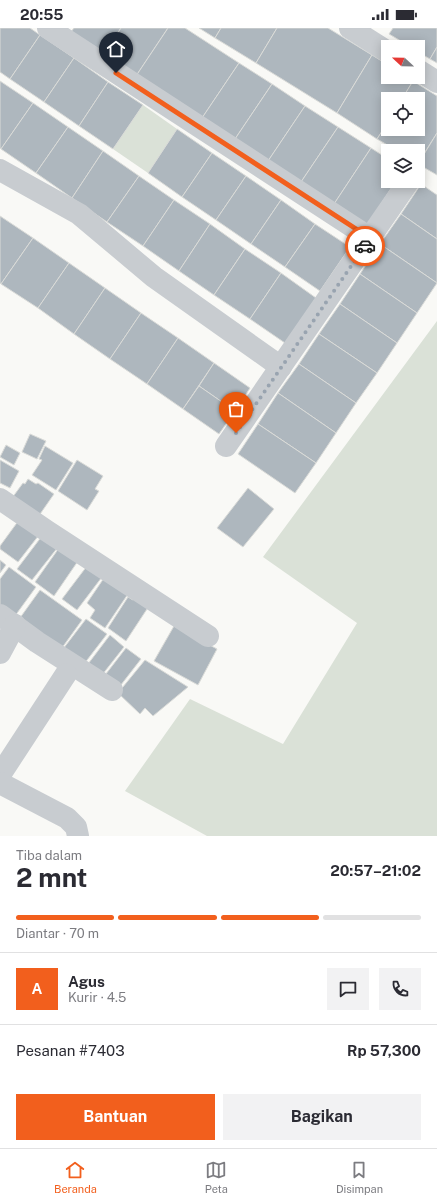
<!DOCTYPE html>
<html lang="id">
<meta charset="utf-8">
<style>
:root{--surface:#fff;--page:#f2f2f3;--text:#2b2b33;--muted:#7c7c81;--line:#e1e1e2;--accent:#f25f1d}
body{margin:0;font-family:"Public Sans",sans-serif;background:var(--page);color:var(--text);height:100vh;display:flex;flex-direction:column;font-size:15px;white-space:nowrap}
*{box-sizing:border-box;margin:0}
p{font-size:13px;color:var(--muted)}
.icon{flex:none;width:22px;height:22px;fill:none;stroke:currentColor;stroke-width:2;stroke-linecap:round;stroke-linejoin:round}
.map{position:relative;height:808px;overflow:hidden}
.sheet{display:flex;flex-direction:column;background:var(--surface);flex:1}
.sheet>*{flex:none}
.needle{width:26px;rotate:292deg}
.buttons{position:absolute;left:381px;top:12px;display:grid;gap:8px}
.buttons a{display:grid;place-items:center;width:44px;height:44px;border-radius:0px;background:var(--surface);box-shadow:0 2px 10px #0003;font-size:20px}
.pin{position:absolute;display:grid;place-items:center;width:34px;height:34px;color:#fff;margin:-41px -17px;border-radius:50% 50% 50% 0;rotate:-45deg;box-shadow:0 0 4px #0007}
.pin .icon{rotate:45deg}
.courier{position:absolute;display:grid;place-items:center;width:40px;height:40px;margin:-20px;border:3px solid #f25f1d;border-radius:50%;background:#fff;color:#222;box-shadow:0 1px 5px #0007}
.head em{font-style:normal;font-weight:700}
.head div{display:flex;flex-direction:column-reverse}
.head{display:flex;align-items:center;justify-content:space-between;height:68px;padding:0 16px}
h1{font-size:26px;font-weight:700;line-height:30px}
.bar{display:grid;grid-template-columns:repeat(4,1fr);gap:6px 4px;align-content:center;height:48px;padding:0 16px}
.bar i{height:5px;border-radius:3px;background:var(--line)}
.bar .on{background:var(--accent)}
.bar p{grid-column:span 4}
.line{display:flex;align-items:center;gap:10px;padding:0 16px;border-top:1px solid var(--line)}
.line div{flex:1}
.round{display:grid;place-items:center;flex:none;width:42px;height:42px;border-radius:0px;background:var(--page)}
.primary-button{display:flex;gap:8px;margin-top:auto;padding:8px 16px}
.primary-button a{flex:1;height:46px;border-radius:0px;background:var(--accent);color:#fff;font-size:16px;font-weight:700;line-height:46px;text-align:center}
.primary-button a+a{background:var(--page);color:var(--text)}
.status{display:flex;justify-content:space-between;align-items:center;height:28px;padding:0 20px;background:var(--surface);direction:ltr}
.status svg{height:11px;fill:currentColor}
.menu{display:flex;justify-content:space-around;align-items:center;height:56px;border-top:1px solid var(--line);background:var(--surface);font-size:11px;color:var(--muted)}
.menu a{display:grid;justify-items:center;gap:2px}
.menu .on{color:var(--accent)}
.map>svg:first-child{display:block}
</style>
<div class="status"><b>20:55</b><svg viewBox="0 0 49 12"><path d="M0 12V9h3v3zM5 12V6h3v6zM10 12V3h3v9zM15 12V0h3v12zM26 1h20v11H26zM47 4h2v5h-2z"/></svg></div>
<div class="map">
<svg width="437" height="808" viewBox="0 0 437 808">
<rect width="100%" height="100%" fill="#f9f9f6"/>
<g fill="#dae1d7">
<polygon points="143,77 177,101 148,145 113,121"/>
<polygon points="437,293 437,808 207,808 125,763 190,671 283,716 357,595 263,529"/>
</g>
<g fill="#aeb7be" stroke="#dadbd8">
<polygon points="0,0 30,0 40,7 10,51 0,44"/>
<polygon points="74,0 121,0 103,27 70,5"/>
<polygon points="121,0 168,0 136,48 103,27"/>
<polygon points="168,0 185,0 239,35 202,90 136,48"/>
<polygon points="199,0 221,0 215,10"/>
<polygon points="221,0 277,0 256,35 215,10"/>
<polygon points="277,0 328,0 372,27 337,85 256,35"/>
<polygon points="393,0 437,0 437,19 430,31 418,24 418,19 411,19 389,6"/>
<polygon points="40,7 74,30 44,74 10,51"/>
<polygon points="437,19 437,35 430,31"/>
<polygon points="372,27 388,37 388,49 407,49 413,53 402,71 388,71 388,94 377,111 337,85"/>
<polygon points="74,30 108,54 79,98 44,74"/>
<polygon points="239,35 272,56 235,111 202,90"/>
<polygon points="0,53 33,75 1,121 0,120"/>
<polygon points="413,53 437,68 437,105 418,135 418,123 398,123 377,111 388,94 388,101 418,101 418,71 402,71"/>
<polygon points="108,54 143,77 113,121 79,98"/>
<polygon points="272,56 305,78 268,133 235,111"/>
<polygon points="33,75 68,99 36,145 1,121"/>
<polygon points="305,78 338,99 301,154 268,133"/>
<polygon points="68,99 103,123 72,170 36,145"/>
<polygon points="338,99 371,120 334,176 301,154"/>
<polygon points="177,101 212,125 182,169 148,145"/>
<polygon points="437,105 437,147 418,136"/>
<polygon points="371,120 388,131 388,153 396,153 367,197 334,176"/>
<polygon points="103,123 139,148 107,194 72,170"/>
<polygon points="212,125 246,148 216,192 182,169"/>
<polygon points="139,148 174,172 143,218 107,194"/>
<polygon points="246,148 281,172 251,216 216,192"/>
<polygon points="421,156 437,167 437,211 401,186"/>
<polygon points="174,172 210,196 179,243 143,218"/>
<polygon points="281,172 315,196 285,239 251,216"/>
<polygon points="401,186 437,211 437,255 380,216"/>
<polygon points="0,188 33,210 1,256 0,255"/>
<polygon points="210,196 245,221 214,267 179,243"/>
<polygon points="315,196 350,219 320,263 285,239"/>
<polygon points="33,210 69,235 38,280 1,256"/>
<polygon points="380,216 437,255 417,285 360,246"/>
<polygon points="245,221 281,245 250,291 214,267"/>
<polygon points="69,235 105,260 74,306 38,280"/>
<polygon points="281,245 316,270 285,315 250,291"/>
<polygon points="360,246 417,285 397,315 340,276"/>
<polygon points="105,260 141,285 110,331 74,306"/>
<polygon points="340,276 397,315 377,345 319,306"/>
<polygon points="141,285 178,310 147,356 110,331"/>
<polygon points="319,306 377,345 356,375 299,336"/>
<polygon points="178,310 214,335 183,381 147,356"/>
<polygon points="214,335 250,360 235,383 199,358"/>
<polygon points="299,336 356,375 336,405 278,365"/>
<polygon points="199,358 235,383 219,406 183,381"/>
<polygon points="278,365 336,405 316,435 258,396"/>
<polygon points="258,396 316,435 295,465 238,426"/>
<polygon points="30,406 46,413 37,431 22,424"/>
<polygon points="6,417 20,425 14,437 0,429"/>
<polygon points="45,418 73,435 56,462 32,447 42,432 39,431"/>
<polygon points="0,432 19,443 10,460 0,455"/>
<polygon points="77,432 103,448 95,461 99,463 87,482 58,463"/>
<polygon points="28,451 36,456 38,455 54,466 38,489 12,470 23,455 25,456"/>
<polygon points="248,460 274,481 243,519 217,500"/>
<polygon points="19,492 39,507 18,534 0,521 0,518"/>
<polygon points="42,508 58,519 32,552 17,541"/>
<polygon points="59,520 78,533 54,568 35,554"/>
<polygon points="0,532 6,537 0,545"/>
<polygon points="87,538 102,549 77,582 62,571"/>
<polygon points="9,539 36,559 12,592 0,583 0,551"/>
<polygon points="104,550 128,566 105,600 90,590 95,582 87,575"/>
<polygon points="40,562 82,592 59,624 17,594"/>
<polygon points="128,569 133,572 134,569 149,578 126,613 108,600"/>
<polygon points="86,591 107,606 84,636 63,621"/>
<polygon points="174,598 217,621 198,657 154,633"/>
<polygon points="110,607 124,619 102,647 88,636"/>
<polygon points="126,620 141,631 117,662 102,651"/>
<polygon points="145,632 188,659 153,688 145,680 140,686 118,665"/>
</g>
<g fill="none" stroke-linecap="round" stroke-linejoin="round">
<g stroke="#c8ccd0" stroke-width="22">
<polyline points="48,0 370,210"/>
<polyline points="350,0 388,24"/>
<polyline points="418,42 437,54"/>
<polyline points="0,142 79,186 154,249 281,339"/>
<polyline points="226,418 409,153"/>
<polyline points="0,471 47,503 208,608"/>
<polyline points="0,587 37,614 112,662"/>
<polyline points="0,625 15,597"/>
<polyline points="0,747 66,646"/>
<polyline points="0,755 67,790 76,799 78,808"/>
</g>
</g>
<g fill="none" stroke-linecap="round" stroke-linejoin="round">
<polyline stroke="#99a4b0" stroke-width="4" stroke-dasharray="0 7.2" points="236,405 365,218"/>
<polyline stroke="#f25f1d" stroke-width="5" points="116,45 370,210 365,218"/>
</g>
</svg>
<div class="buttons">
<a><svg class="needle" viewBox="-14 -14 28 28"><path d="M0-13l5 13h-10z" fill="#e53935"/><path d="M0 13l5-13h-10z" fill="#7c7c81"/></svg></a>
<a><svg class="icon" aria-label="locate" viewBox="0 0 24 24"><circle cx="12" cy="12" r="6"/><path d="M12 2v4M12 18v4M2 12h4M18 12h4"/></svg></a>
<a><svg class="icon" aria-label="layers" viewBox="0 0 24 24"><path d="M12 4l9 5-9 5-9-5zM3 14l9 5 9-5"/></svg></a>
</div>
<div class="pin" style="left:236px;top:405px;background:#ea580c"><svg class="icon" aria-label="bag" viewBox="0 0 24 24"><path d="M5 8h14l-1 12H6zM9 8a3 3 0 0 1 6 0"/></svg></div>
<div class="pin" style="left:116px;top:45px;background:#1f2937"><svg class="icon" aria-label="home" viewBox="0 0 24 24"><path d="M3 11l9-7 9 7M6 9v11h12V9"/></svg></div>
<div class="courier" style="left:365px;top:218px"><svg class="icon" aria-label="car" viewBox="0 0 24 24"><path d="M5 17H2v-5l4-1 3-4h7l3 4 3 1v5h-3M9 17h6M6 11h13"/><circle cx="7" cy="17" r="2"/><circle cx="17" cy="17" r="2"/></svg></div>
</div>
<section class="sheet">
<div class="head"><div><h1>2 mnt</h1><p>Tiba dalam</p></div><em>20:57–21:02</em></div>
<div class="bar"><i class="on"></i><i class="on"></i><i class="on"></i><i></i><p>Diantar · 70 m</p></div>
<div class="line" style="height:72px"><b class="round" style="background:var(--accent);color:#fff">A</b><div><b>Agus</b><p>Kurir · 4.5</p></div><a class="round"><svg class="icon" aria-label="chat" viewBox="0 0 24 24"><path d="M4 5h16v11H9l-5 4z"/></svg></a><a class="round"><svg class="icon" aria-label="phone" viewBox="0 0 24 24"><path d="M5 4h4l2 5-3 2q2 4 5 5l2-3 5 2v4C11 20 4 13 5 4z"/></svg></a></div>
<div class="line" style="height:52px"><div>Pesanan #7403</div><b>Rp 57,300</b></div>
<div class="primary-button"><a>Bantuan</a><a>Bagikan</a></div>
</section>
<nav class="menu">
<a class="on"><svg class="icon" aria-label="home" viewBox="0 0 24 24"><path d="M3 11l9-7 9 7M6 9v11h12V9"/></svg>Beranda</a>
<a><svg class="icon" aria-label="map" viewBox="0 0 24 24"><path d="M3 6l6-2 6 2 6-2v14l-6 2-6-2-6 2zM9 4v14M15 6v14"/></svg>Peta</a>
<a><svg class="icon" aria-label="saved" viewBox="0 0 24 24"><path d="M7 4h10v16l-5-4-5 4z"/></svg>Disimpan</a>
</nav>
